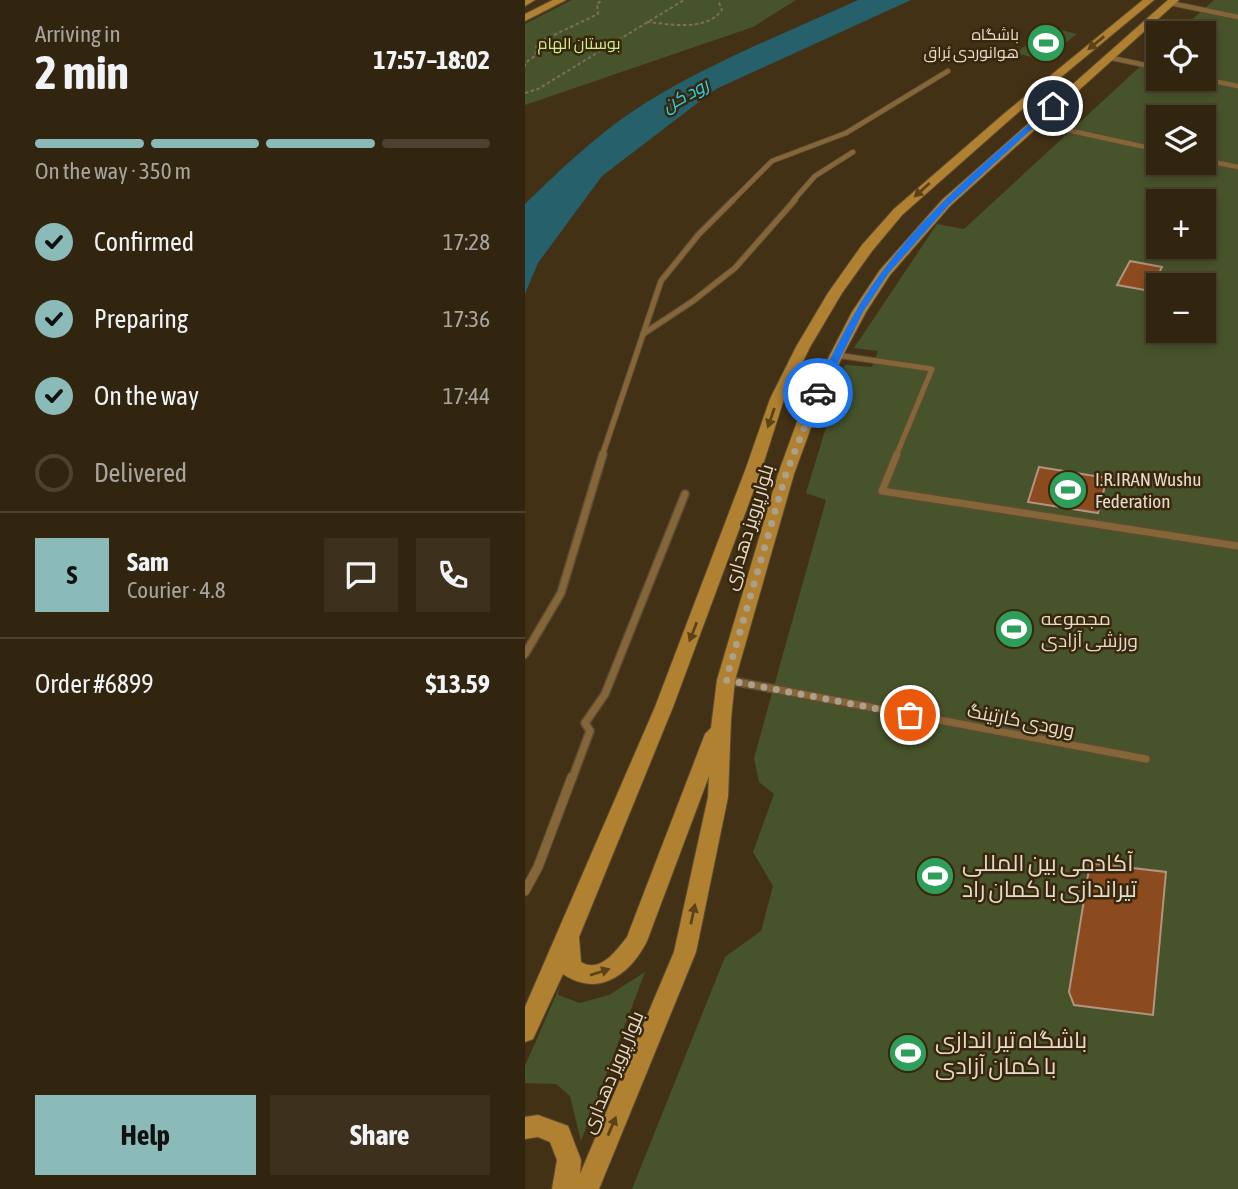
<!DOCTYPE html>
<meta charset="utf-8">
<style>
:root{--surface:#322510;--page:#3d311e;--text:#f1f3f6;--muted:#a8a59f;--line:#4d4230;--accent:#8bbbb9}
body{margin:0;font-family:"Asap Condensed",Cairo,sans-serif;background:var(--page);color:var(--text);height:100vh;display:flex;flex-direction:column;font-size:26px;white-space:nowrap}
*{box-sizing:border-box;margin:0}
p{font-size:23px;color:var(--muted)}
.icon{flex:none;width:38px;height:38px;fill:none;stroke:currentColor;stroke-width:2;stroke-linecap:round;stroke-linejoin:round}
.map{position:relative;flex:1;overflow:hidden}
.sheet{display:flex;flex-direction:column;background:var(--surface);width:525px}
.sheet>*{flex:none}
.tools{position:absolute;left:621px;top:21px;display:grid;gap:14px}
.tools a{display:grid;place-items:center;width:70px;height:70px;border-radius:0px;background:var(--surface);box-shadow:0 4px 10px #0003,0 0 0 2px var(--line);font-size:35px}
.pin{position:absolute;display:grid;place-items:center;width:60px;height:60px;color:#fff;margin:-30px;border:4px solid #fff;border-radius:50%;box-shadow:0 2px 7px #0007}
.courier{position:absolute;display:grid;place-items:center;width:70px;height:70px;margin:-35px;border:5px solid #1a73e8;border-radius:50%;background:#fff;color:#222;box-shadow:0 2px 9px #0007}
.headline em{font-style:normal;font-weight:700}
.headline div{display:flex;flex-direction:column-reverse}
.headline{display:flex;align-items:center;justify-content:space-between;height:119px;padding:0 35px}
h1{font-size:46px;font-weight:700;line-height:52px}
.bar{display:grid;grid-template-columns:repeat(4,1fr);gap:10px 7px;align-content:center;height:84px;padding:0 35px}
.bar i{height:9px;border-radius:5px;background:var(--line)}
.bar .on{background:var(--accent)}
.bar p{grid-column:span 4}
.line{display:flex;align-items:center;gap:18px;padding:0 35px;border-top:2px solid var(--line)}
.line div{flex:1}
.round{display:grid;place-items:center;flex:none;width:74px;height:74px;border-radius:0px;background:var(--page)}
ol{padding:0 35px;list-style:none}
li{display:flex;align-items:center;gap:21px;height:77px}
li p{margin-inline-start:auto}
li .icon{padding:7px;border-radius:50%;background:var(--accent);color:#111;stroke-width:4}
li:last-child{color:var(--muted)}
li i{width:38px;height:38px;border:4px solid var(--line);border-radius:50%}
.primary-button{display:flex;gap:14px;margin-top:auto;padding:14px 35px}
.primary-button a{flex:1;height:80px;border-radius:0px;background:var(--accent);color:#111;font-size:28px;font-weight:700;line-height:80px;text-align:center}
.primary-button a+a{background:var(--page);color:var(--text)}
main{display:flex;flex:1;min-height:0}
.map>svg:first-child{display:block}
</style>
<main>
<section class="sheet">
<div class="headline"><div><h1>2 min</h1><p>Arriving in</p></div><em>17:57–18:02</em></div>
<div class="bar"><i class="on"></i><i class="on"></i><i class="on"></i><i></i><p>On the way · 350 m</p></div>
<ol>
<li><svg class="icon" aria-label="check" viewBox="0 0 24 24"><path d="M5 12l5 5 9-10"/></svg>Confirmed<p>17:28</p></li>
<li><svg class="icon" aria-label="check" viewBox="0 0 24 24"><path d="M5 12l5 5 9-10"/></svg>Preparing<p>17:36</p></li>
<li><svg class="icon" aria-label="check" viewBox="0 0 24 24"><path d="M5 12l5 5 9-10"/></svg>On the way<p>17:44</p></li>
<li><i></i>Delivered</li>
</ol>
<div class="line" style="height:126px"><b class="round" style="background:var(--accent);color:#111">S</b><div><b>Sam</b><p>Courier · 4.8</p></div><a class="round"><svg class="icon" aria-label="chat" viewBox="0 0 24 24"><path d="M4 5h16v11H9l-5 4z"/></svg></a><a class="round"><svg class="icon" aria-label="phone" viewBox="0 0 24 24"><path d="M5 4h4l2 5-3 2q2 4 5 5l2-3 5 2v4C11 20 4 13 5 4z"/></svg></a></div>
<div class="line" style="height:91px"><div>Order #6899</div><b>$13.59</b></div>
<div class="primary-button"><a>Help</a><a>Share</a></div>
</section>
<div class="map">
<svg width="713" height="1189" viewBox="0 0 713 1189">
<rect width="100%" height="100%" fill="#433116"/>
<g fill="#47542b" fill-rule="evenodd">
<polygon points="47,0 271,0 228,27 0,105 0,24"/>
<path d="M689,0H713V1189H107L200,957L236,931L248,886L228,852L249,794L234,782L229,758L301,500L281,493L320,365L347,367L353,351L329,348L412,224L439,229L633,50L634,79H679V33H652ZM634,117H679V163H634ZM634,201H679V247H634ZM634,285H679V331H634Z"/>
<polygon points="524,27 552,34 518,60 491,53"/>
<polygon points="120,972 56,1141 45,1096 31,1084 0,1083 0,1066 35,986 33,995 55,1003 84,995"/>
</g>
<path fill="#26606b" d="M333,0H386L191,89L77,176L13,263L0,294V204C37,168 78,129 122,102C189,61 263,32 333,0Z"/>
<g fill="#8b4b1e" stroke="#b49380" stroke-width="2">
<polygon points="605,261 637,267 625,291 592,285"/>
<polygon points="514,467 582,478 573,513 503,502"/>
<polygon points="565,863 641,872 628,1015 549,1005 544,992"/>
</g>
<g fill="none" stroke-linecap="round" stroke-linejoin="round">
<g stroke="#5d4c33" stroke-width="6">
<g id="lane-far3">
<polyline points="645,3 713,17"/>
<polyline points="582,57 634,68"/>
<polyline points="679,79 713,86"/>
<polyline points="510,123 634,150"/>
<polyline points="679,160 713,167"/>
<polyline points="207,201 247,161 321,133 423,71"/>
<polyline points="268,201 290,176 328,152"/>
</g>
</g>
<g stroke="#5d4c33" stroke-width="7">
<g id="lane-far2">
<polyline points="118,334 168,301 210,268 270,200"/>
<polyline points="311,355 407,369 371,456"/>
<polyline points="77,456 136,281 174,234 208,200"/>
</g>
</g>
<g stroke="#5d4c33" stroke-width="10">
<g id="lane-far1">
<polyline points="372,454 357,491 713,546"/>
<polyline points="0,654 36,593 78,454"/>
<polyline points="202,680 621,759"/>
<polyline points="47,779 65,731 60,723 80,694 160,494"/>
</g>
</g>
<g stroke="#5d4c33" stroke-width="11">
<polyline id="lane" points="0,891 13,867 47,777"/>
</g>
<g stroke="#5d4c33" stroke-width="2">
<g id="secondary">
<polygon points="0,0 10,0 0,6"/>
<polygon points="28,0 41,0 0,21 0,14"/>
<path d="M618,0H629L489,116L377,215L347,251L317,293L285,347L259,399L237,468L148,707L54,937L56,962C75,974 92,950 102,937L180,734L186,728L192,680L253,474L276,411L327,312L355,270L417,200L643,0H654L425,206L365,275L341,312L318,355L292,411L269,474L210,680L206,719L203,797L171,952L74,1189H27L32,1160L25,1142L13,1137L0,1139V1117L13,1115L43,1126L56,1160L55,1174L149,952L183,797L184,776L122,941C105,975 73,998 38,974L8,1039L0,1042V1007L130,707L221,468L245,399L271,347L303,293L337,245L369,209L481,112Z"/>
</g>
</g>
<g stroke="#7d6e57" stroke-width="2" stroke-dasharray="3.5 2.5" stroke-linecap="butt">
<path d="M122,22C146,24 180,32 197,10L193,0"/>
<polyline points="0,67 0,63 10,56 12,43 73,14 72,4 77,0"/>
<polyline points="0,93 13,89 159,0"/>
</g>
<use href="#lane-far3" stroke="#856639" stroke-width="4.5"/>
<use href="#lane-far2" stroke="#856639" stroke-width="5"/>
<use href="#lane-far1" stroke="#856639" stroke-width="7"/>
<use href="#lane" stroke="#856639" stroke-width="9"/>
<use href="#secondary" fill="#b18132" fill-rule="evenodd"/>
</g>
<defs><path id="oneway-solid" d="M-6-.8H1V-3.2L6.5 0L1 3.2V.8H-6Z" transform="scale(1.75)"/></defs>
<g fill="#5c4217">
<use href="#oneway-solid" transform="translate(571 43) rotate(141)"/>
<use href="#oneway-solid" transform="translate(397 190) rotate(138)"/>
<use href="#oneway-solid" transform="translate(246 418) rotate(109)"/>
<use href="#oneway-solid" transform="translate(168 632) rotate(111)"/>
<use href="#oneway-solid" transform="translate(168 914) rotate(-78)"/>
<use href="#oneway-solid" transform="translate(75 972) rotate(-18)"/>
<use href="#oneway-solid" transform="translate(87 1126) rotate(-67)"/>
</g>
<path fill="#1a73e8" d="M526,105L532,106L424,205L363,274L338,312L298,393L289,395L288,393C309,352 328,310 356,273C403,208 467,157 526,105Z"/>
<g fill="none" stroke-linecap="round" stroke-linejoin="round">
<polyline stroke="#ac9f8c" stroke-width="7" stroke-dasharray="0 12.6" points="293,393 261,474 201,680 385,715"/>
</g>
<defs>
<g id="stadium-disc" transform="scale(2.0125)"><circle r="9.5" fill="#2e9e5b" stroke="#38270c"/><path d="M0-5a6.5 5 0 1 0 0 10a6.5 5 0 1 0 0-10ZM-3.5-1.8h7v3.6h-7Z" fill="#fff"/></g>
</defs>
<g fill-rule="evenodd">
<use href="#stadium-disc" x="521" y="43"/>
<use href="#stadium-disc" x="543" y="490"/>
<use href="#stadium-disc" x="489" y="629"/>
<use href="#stadium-disc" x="410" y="876"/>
<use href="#stadium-disc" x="383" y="1053"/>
</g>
<g text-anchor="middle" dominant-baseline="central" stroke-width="5" stroke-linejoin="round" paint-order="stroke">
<g font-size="16" fill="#e5dacb" stroke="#38270c" text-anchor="end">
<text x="494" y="34">باشگاه<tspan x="494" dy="18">هوانوردی بُراق</tspan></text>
</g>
<g font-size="16" fill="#ceef88" stroke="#38270c">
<text x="54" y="43">بوستان الهام</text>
</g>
<g font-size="18" font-style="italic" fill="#28d5f1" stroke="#38270c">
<text transform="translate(160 95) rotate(-29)">رود کن</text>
</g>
<g font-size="19" fill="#e5dacb" stroke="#38270c" text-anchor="start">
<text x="570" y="479">I.R.IRAN Wushu<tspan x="570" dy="22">Federation</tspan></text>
<text x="516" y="618">مجموعه<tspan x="516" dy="22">ورزشی آزادی</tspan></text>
</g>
<g font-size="19" fill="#e5dacb" stroke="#38270c">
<text transform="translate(223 527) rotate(-73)">بلوار پرویز دهداری</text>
<text transform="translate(496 720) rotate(11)">ورودی کارتینگ</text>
<text transform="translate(87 1072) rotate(-67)">بلوار پرویز دهداری</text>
</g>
<g font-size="23" fill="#e5dacb" stroke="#38270c" text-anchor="start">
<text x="437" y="863">آکادمی بین المللی<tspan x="437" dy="26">تیراندازی با کمان راد</tspan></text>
<text x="410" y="1040">باشگاه تیر اندازی<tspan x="410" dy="26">با کمان آزادی</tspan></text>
</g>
</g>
</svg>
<div class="tools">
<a><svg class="icon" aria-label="locate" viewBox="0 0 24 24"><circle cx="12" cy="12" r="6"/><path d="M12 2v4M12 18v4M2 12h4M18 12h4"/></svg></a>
<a><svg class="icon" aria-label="layers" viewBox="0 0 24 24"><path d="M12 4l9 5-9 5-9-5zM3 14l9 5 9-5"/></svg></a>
<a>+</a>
<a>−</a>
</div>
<div class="pin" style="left:385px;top:715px;background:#ea580c"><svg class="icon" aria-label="bag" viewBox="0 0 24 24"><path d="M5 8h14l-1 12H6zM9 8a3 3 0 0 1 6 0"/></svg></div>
<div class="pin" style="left:528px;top:106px;background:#1f2937"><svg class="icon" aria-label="home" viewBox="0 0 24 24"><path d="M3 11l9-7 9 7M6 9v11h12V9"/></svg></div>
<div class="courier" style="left:293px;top:393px"><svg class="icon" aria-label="car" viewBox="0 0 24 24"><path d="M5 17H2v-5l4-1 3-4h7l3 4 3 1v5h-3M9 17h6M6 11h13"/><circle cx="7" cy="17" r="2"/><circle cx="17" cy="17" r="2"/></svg></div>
</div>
</main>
